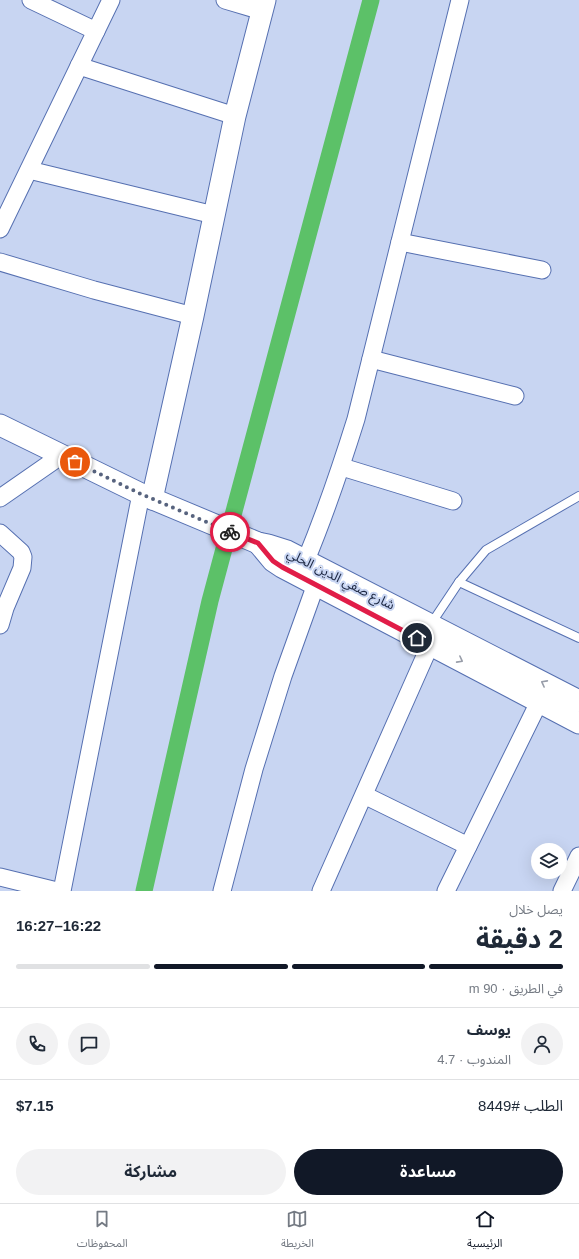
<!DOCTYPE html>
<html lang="ar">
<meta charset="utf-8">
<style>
:root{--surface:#fff;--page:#f2f2f3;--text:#1f2937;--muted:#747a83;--line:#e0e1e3;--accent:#111827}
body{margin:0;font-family:Arial,"Noto Sans Arabic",sans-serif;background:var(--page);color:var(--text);direction:rtl;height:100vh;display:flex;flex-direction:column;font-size:15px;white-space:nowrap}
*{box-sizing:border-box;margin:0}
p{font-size:13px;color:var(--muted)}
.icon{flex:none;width:22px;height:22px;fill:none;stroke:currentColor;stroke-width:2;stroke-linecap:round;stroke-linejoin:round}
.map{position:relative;height:891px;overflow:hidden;direction:ltr}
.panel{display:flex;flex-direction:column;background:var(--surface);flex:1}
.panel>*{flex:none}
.fabs{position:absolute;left:531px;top:843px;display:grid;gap:8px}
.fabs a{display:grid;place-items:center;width:36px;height:36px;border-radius:50%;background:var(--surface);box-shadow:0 4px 16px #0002;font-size:20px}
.pin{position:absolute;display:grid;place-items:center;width:34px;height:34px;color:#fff;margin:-17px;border:2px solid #fff;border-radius:50%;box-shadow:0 1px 4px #0007}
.courier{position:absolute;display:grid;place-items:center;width:40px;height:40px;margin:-20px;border:3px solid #e11d48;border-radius:50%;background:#fff;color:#222;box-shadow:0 1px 5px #0007}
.head em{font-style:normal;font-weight:700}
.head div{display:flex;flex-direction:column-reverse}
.head{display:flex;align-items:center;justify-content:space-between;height:68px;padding:0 16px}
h1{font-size:26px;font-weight:700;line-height:30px}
.bar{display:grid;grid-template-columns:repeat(4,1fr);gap:6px 4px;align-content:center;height:48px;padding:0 16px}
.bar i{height:5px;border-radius:3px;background:var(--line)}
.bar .selected{background:var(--accent)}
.bar p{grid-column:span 4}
.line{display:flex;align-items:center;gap:10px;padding:0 16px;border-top:1px solid var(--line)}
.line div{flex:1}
.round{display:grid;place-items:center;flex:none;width:42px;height:42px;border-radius:21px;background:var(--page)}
.action{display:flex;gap:8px;margin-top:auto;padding:8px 16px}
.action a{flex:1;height:46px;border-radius:24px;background:var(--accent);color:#fff;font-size:16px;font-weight:700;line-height:46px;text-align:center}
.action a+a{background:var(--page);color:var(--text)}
.tabs{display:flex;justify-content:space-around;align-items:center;height:56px;border-top:1px solid var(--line);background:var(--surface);font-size:11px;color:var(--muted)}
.tabs a{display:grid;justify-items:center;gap:2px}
.tabs .selected{color:var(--accent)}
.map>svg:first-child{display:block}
</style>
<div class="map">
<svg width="579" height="891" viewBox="0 0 579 891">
<rect width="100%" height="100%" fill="#c8d5f2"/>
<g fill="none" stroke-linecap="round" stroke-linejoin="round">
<polyline stroke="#5cc168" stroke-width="17" points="144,891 210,601 371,0"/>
<g stroke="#5670b1" stroke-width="10">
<g id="service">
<polyline points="459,582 579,638"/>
<polyline points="431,624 459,582 486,550 579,496"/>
</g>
</g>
<g stroke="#5670b1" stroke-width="19">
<g id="minor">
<polyline points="31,0 96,31"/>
<polyline points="225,0 262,11"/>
<polyline points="79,66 235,116"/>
<polyline points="29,170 214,215"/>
<polyline points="0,229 111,0"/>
<polyline points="400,242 542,270"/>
<polyline points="0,262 94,290 193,316"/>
<polyline points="371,359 515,396"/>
<polyline points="342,467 453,501"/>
<polyline points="0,498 62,455"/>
<polyline points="0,533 21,552 23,557 22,568 5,608 0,625"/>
<path d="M306,560C325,514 341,467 356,419L460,0"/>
<polyline points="364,795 468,846"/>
<polyline points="0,877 57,891"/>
<polyline points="62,891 141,494"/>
<polyline points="222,891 254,769 283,676 316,584"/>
<polyline points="321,891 430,645"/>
<polyline points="446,891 539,702"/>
<polyline points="562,891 579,856"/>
</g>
</g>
<g stroke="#5670b1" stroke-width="23">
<g id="tertiary">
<polyline points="0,425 141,494 258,543 268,545 287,551 579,701"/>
<polyline points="152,499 193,316 235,116 265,0"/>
<polyline points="258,543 273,561 282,567 579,723"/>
</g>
</g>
<use href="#service" stroke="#fff" stroke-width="8"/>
<use href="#minor" stroke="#fff" stroke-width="17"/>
<use href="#tertiary" stroke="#fff" stroke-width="21"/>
</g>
<defs><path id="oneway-chevron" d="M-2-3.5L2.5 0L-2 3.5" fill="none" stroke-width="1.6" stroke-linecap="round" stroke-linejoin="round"/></defs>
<g stroke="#989da9">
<use href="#oneway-chevron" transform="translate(460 660) rotate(28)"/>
<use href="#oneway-chevron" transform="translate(544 683) rotate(-152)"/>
</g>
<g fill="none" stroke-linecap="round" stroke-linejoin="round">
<polyline stroke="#57637e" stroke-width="4" stroke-dasharray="0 7.2" points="75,462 141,494 230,532"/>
<polyline stroke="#e11d48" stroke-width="5" points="230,532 258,543 273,561 282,567 417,638"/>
</g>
<g text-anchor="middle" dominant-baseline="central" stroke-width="4" stroke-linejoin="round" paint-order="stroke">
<g font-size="13" fill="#1a2540" stroke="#c8d5f2">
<text transform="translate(341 579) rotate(27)">شارع صفي الدين الحلي</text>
</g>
</g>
</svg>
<div class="fabs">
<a><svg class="icon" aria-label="layers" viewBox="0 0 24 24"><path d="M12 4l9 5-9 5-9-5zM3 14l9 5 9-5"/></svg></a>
</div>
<div class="pin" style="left:75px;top:462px;background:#ea580c"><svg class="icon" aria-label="bag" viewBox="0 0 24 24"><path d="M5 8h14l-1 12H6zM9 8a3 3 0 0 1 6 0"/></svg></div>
<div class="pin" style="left:417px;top:638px;background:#1f2937"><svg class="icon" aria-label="home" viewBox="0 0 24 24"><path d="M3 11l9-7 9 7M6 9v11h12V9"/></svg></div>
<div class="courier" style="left:230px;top:532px"><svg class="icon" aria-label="bike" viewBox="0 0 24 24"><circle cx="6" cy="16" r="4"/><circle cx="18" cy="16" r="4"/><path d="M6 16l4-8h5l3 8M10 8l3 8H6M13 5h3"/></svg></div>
</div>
<section class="panel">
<div class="head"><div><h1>2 دقيقة</h1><p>يصل خلال</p></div><em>16:22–16:27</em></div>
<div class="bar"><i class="selected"></i><i class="selected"></i><i class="selected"></i><i></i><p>في الطريق · 90 m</p></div>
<div class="line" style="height:72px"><a class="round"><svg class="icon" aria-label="person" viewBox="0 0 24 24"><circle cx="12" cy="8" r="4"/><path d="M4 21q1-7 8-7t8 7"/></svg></a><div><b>يوسف</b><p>المندوب · 4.7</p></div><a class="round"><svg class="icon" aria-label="chat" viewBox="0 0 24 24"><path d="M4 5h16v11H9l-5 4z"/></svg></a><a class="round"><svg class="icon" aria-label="phone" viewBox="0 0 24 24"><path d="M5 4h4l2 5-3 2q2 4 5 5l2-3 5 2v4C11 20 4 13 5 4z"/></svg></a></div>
<div class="line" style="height:52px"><div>الطلب #8449</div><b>$7.15</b></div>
<div class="action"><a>مساعدة</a><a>مشاركة</a></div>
</section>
<nav class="tabs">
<a class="selected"><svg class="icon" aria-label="home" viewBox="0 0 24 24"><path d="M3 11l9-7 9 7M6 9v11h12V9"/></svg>الرئيسية</a>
<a><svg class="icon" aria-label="map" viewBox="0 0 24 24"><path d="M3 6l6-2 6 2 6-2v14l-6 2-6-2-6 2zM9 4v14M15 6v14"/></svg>الخريطة</a>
<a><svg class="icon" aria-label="saved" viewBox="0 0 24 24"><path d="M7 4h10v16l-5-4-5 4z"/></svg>المحفوظات</a>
</nav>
